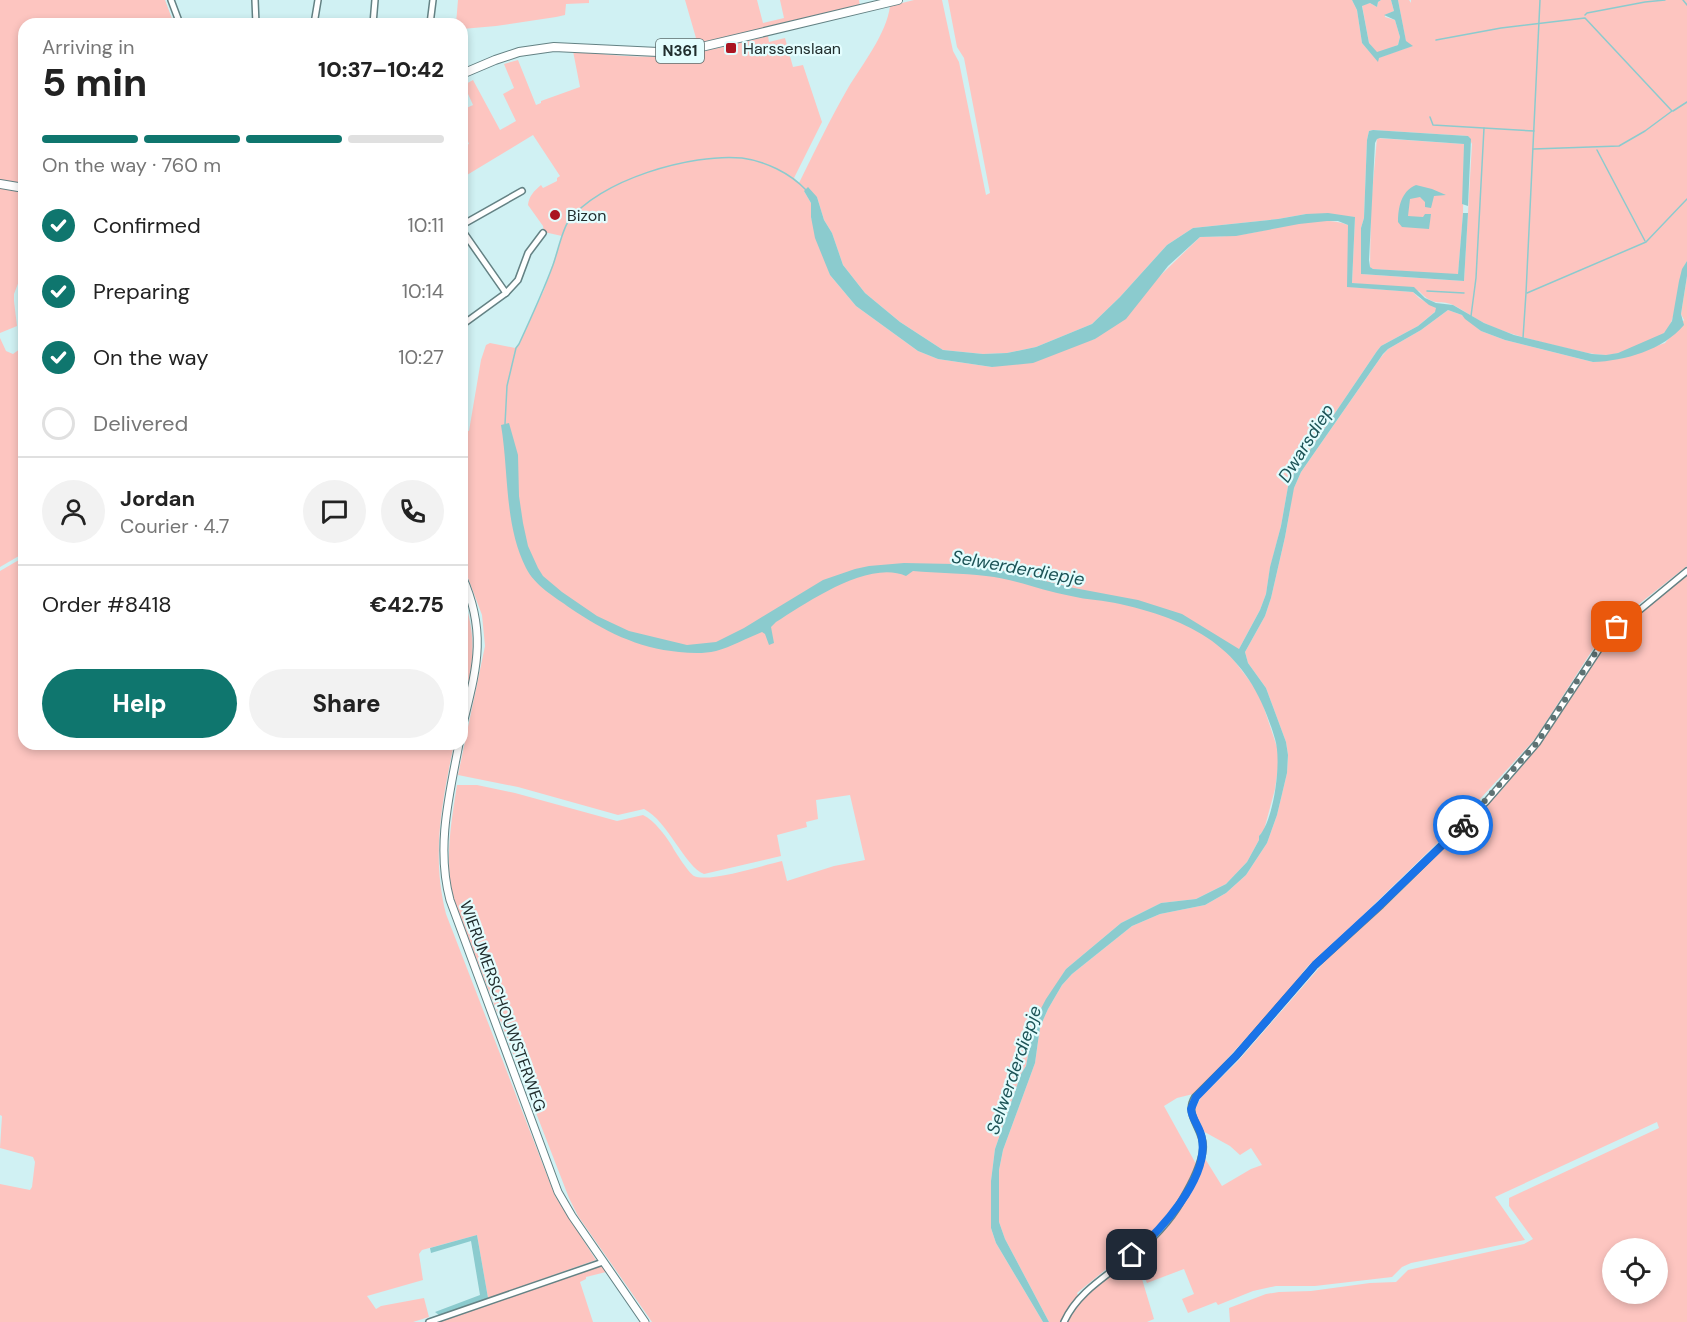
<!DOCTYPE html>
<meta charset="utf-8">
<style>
:root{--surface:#fff;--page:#f2f2f2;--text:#222;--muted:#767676;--line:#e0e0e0;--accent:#0f766e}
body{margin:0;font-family:"DM Sans",sans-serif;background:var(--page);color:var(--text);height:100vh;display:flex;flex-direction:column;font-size:22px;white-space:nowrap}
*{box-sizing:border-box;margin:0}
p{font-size:20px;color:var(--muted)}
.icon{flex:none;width:33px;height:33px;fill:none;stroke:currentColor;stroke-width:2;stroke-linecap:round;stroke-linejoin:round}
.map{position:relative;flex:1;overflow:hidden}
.details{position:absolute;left:18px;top:18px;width:450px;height:732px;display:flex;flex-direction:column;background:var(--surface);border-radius:18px;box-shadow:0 3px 9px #0003}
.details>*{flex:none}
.controls{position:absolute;left:1602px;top:1238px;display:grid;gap:12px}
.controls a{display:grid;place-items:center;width:66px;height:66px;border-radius:50%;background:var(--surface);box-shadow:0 3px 9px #0003;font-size:30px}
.pin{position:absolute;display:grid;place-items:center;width:51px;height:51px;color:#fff;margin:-26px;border-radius:12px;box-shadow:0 3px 9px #0006}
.courier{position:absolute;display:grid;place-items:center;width:60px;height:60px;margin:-30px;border:4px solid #1a73e8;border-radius:50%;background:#fff;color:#222;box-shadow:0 2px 8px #0007}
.headline em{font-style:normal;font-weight:800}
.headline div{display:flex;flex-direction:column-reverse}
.headline{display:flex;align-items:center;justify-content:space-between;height:102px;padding:0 24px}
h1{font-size:39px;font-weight:800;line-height:45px}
.bar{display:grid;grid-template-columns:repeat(4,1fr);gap:9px 6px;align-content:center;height:72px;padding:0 24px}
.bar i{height:8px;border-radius:4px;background:var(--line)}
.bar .on{background:var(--accent)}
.bar p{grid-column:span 4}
.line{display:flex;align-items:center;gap:15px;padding:0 24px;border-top:2px solid var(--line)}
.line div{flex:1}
.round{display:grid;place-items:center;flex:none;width:63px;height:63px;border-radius:32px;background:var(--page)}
ol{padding:0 24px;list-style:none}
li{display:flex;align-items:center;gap:18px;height:66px}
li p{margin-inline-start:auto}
li .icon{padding:6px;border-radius:50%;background:var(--accent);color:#fff;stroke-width:4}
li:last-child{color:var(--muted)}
li i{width:33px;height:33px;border:3px solid var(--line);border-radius:50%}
.button{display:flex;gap:12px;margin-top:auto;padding:12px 24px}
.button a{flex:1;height:69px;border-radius:36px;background:var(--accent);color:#fff;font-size:24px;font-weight:800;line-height:69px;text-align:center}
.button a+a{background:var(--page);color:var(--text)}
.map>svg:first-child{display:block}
</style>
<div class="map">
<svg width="1687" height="1322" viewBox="0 0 1687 1322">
<rect width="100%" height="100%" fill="#d0f1f3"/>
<g fill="#fdc5c0" fill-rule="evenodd">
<polygon points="0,0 165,0 174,24 24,24 24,184 0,180"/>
<polygon points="458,0 589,0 589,3 566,4 565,15 556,17 496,26 462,29 462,24 456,24"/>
<polygon points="685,0 757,0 763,23 784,18 780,0 859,0 860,6 695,44 693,39 696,38"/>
<path d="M914,0H942L953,51L959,62L986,195L990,193L964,58L957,47L948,0H1352L1357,10L1362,43L1378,61V58L1412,46L1406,42L1398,0H1409L1411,3V0H1687V261C1674,281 1680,321 1663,334C1651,343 1621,354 1607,355C1593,355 1579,351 1566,348C1538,341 1508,335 1482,322C1472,317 1465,311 1455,306C1441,298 1435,309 1419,291L1352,283L1355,217L1306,214L1278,219L1193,228L1167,245L1120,297L1092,324L1036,347L1007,353L983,354L943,350L900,322L865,293L843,265L832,233L824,220L817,197L804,191L811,203V217L830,275L856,306L918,351L938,359L992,367L1095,339L1200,237C1212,236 1225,237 1237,235C1271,232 1316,212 1348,225L1351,287L1413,292L1419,298L1436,308V311L1418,326L1381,346L1377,351L1289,481L1281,526L1270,568L1266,594L1260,610L1239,649H1236L1183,615L1228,646L1230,655L1259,693L1277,747L1279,761L1275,789L1264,830L1259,836V840L1247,862L1226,884L1196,899L1161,903L1121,923L1066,969L1035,1020L1026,1066L1021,1074L995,1149L991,1181V1228L996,1243L1043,1322H652L578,1216L569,1198L454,901C444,863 451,823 457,785H477L515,793L617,821L643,815C655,821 665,835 672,846C675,852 689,873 694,876C708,883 764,865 782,861L787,881L834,866L865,860L850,795L816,800L818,819L806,822L807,827L777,835L781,856L704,874C685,867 668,821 644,809L618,815L518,787L458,775L485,646L482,615L462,562V429L469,431L481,360L486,345L490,343L515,348L519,344L544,290L562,236L544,232L543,226L528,205C529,196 534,191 541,185L543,188L557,181V178L560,176L533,135L462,178V147L469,144L462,126V110L473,105L464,85L473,80L500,130L516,121L503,94L514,88L504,64L518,60L536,105L541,103V101L580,87L573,51C603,54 632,58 662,56C698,54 733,45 768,36L769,42L785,38L793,67L803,65L822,122L794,178L799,183C815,151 830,119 848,88C862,65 887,33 890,6ZM1373,130L1468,136L1472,144L1464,281L1361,274V228L1364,218L1367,140L1369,131Z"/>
<polygon points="1381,0 1391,0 1394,11 1385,15 1385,17 1395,20 1400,37 1398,45 1377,53 1369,43 1362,5 1370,3 1377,7 1378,2"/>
<polygon points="1377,138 1464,144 1463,213 1458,275 1373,269 1370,267 1371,205"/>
<polygon points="0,187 24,192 24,268 14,294 14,301 17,326 0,333"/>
<path d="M1687,276V566L1610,627L1595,646L1535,739L1459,822L1360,918L1307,967L1282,999L1216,1071L1193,1094L1177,1098L1164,1106L1196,1164C1183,1198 1162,1224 1135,1248L1134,1251L1122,1261L1120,1258L1077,1293L1079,1297L1062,1322H1049L1005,1239L999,1222V1170L1003,1150L1035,1063L1040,1027L1048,1009L1062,985L1072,974L1132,926L1160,914L1205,905L1226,893L1246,875L1267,843L1277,815L1287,773L1288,755L1286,742L1266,688L1248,663L1245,652L1265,616L1271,598L1285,537L1290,510L1291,497L1294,488L1301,472L1381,357L1388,349L1421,330L1448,310L1462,315L1481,331L1505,340L1593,362L1625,357L1665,343L1684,320L1681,314Z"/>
<polygon points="0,338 6,351 13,354 24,346 24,352 20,355 24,363 24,525 19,523 18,525 24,537 24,553 0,567"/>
<path d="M24,557V744H454C442,802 431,855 446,914L555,1196L596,1260L488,1298L477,1235L422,1250L419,1254L423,1280L367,1296L376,1309L381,1306L424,1298L429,1317L413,1322H0V1184L30,1190L32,1187L35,1162L33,1157L0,1148L2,1116L0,1115V571Z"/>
<path d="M1687,574V1322H1230L1229,1308L1266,1294L1279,1292L1311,1291L1370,1283L1396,1282L1408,1270L1524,1244L1533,1239L1509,1206V1198L1659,1128L1657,1122L1495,1197L1525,1240L1411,1263L1402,1267L1392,1277L1315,1286H1276L1253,1291L1218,1305L1216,1302L1188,1313L1182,1299L1194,1294L1184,1269L1147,1283L1135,1256C1163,1228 1196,1198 1204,1157L1222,1186L1251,1169L1262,1165L1251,1148L1240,1155L1230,1146L1201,1130L1195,1109L1201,1097L1238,1061L1326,960L1395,897L1500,792L1540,744L1607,642L1636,615ZM1612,1248H1658V1293H1612Z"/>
<path d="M462,598H464C478,644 473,664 462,710Z"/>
<path d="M1127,1261L1135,1263L1139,1269L1154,1319L1147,1322H1066C1079,1296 1105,1279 1127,1261Z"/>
<polygon points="600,1264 606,1272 586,1277 586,1279 580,1282 593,1322 433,1322"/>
</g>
<g fill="#8bcbce">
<polygon points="1352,0 1381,0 1378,2 1377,7 1370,3 1362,6 1369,43 1377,52 1398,45 1400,37 1395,20 1384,15 1394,11 1391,0 1398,0 1406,41 1413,46 1379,58 1378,62 1362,43 1357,10"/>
<polygon points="1373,130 1468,136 1471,139 1468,206 1462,204 1464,144 1380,138 1377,139 1375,143 1369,260 1370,267 1373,269 1458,274 1463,213 1468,213 1464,281 1361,274 1361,228 1364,218 1367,140 1369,131"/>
<path d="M1416,185L1432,189L1446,195L1434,196L1431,208L1425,207V202L1420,197L1410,199L1408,216L1423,217L1425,214H1431L1429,229L1402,227L1398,222C1398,208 1401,191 1416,185Z"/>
<path d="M808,187L817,197L824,220L832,233L843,265L865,293L900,322L943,350L983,354L1007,353L1036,347L1092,324L1120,297L1167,245L1193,228L1278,219L1306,214L1328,213L1355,217L1352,283L1414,287L1425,298L1436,303L1453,305L1484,323L1514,335L1592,354L1606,355L1618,353L1664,333L1672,321L1679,281L1682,269L1687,261V276L1681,314L1684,325C1663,350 1625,361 1593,362L1505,340L1481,331L1465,319L1462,315L1448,310L1421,330L1388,349L1383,354L1301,472L1294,488L1285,537L1271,598L1265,616L1245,652L1248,663L1266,688L1286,742L1288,755L1287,773L1277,815L1267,843L1246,875L1226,893L1205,905L1160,914L1132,926L1072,974L1062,985L1048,1009L1040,1027L1035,1063L1003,1150L999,1170V1222L1005,1239L1049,1322H1043L996,1243L991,1228V1181L995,1149L1021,1074L1026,1066L1035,1020L1046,999L1066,969L1121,923L1161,903L1196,899L1226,884L1247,862L1259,840V836C1274,820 1282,761 1275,739C1251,655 1204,623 1120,604C1104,600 1087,600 1071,596C1042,591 1015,579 986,576C962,573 937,573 913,571L906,576C869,559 806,603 776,622L771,627L774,643L769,645L765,634L762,632C747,638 731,647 716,651C703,654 691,653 679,652C637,648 604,631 570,608C555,597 535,586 526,568C504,524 509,473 501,425L509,423L518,455L519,496L523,523L528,546L538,568L543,576L562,592L597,616L629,631L687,645L716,642L744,628L823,580L855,569L869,566L904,563L954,564L992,568L1074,588L1138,600L1182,614L1239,649L1260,610L1266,594L1270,567L1281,526L1289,481L1377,351L1381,346L1418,326L1435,312L1436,308L1429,305L1413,292L1347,287L1348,225L1338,221H1327L1299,224L1236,236L1200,237L1168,266L1126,319L1095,339L1033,363L992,367L938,359L918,351L856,306L830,275L815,238L811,217V203L804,191Z"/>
<polygon points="477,1235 488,1298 439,1315 435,1312 480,1295 471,1241 431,1253 430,1248"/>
</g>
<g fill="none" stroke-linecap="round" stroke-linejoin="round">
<g stroke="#8bcbce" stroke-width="1.5">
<polyline points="1683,0 1687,5"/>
<polyline points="1585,15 1587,13 1645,2 1665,0"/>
<polyline points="1436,40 1501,28 1585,18 1672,111 1645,131 1619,146 1533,149"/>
<polyline points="1673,111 1687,102"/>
<polyline points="1430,117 1433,125 1534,131"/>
<polyline points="1597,150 1645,241"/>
<polyline points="1427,291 1464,293"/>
<polyline points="1527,293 1646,242 1687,199"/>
<polyline points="1471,316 1476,278 1484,128"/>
<polyline points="1523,338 1526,293 1540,0"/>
<path d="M505,424L507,386L516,348L519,344C531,318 543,292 553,265C557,254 562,231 568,222C598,180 692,153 742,158C765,161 790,173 806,190"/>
</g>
<g stroke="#648284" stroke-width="8">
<g id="street">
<polyline points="171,0 180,24"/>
<polyline points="255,0 256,24"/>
<polyline points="314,24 318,0"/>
<polyline points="373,24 375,0"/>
<polyline points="430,24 433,0"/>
<polyline points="462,225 522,191"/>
<polyline points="462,230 506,293 462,325"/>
<polyline points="506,293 518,280 528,253 543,233"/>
<polyline points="429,1322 603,1262"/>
<path d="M1064,1322C1077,1293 1105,1277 1129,1258C1150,1242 1169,1223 1182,1200C1191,1185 1201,1167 1203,1149C1205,1129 1183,1116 1195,1097L1236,1056L1315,965L1381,905L1486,802L1537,743L1607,637L1687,571"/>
</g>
</g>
<g stroke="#648284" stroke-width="9">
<g id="secondary">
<path d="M462,576C488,634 476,670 462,728"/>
<path d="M459,744C449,796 436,848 450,900L558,1192L572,1216L645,1322"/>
</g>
</g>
<g stroke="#648284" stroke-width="10">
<g id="primary">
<polyline points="462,74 495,60 519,52 554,47 658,52 693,49 898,0"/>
<polyline points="0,184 24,188"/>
</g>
</g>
<use href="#street" stroke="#fff" stroke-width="5"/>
<use href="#secondary" stroke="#fff" stroke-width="7"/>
<use href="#primary" stroke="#fff" stroke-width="8"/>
</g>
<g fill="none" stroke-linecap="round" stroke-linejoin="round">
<polyline stroke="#5e7273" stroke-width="6" stroke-dasharray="0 10.8" points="1463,825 1537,743 1596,652 1617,627"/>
<path stroke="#1a73e8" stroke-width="8" d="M1132,1255C1160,1231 1209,1179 1202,1139C1201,1128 1192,1120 1191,1109L1196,1097L1236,1056L1315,965L1381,904L1463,825"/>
</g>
<g fill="#aa1522" stroke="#e3fdfe" stroke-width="2">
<rect x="725" y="42" width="12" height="12" rx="3"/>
<circle cx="555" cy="215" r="6"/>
</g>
<g text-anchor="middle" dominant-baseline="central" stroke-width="4.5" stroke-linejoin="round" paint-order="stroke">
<rect fill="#e3fdfe" stroke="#5b6c6c" stroke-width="1.5" x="656" y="39" width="48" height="24" rx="4.5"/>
<g font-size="15" font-weight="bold" fill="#212e2e">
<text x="680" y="51">N361</text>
</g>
<g font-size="16" fill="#212e2e" stroke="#e3fdfe" text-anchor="start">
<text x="743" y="48">Harssenslaan</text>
<text x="567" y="215">Bizon</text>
</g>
<g font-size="16" fill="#212e2e" stroke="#e3fdfe">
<text transform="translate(503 1006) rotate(70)">WIERUMERSCHOUWSTERWEG</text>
</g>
<g font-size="18" font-style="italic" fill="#1d5457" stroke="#e3fdfe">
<text transform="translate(1306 443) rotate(-58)">Dwarsdiep</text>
<text transform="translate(1018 568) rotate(10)">Selwerderdiepje</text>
<text transform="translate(1014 1070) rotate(-71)">Selwerderdiepje</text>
</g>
</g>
</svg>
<div class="controls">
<a><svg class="icon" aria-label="locate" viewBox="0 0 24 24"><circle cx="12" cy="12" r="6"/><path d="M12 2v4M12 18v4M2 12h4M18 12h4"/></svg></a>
</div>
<div class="pin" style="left:1617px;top:627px;background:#ea580c"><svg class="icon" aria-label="bag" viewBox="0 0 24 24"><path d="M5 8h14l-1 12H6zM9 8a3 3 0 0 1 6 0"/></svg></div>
<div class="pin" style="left:1132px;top:1255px;background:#1f2937"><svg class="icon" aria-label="home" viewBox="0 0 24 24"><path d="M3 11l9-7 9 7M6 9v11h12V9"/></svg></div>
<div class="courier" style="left:1463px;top:825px"><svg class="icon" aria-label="bike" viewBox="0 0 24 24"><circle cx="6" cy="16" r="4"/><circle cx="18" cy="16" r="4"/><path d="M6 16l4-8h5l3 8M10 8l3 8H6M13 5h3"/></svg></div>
<section class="details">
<div class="headline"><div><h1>5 min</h1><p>Arriving in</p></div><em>10:37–10:42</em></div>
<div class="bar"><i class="on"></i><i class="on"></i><i class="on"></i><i></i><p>On the way · 760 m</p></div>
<ol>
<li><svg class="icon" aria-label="check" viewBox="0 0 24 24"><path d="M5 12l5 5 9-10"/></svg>Confirmed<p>10:11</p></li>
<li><svg class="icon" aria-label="check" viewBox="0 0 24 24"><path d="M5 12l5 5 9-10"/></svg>Preparing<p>10:14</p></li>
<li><svg class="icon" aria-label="check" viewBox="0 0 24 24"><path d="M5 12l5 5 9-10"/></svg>On the way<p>10:27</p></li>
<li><i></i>Delivered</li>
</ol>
<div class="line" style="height:108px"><a class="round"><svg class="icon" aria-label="person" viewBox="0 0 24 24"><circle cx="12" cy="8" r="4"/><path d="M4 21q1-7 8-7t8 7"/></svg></a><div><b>Jordan</b><p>Courier · 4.7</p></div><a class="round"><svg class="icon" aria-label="chat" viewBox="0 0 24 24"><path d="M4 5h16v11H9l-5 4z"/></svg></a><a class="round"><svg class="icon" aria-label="phone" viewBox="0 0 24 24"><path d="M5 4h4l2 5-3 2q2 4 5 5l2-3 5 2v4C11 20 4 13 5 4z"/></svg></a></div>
<div class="line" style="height:78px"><div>Order #8418</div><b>€42.75</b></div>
<div class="button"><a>Help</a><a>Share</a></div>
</section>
</div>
